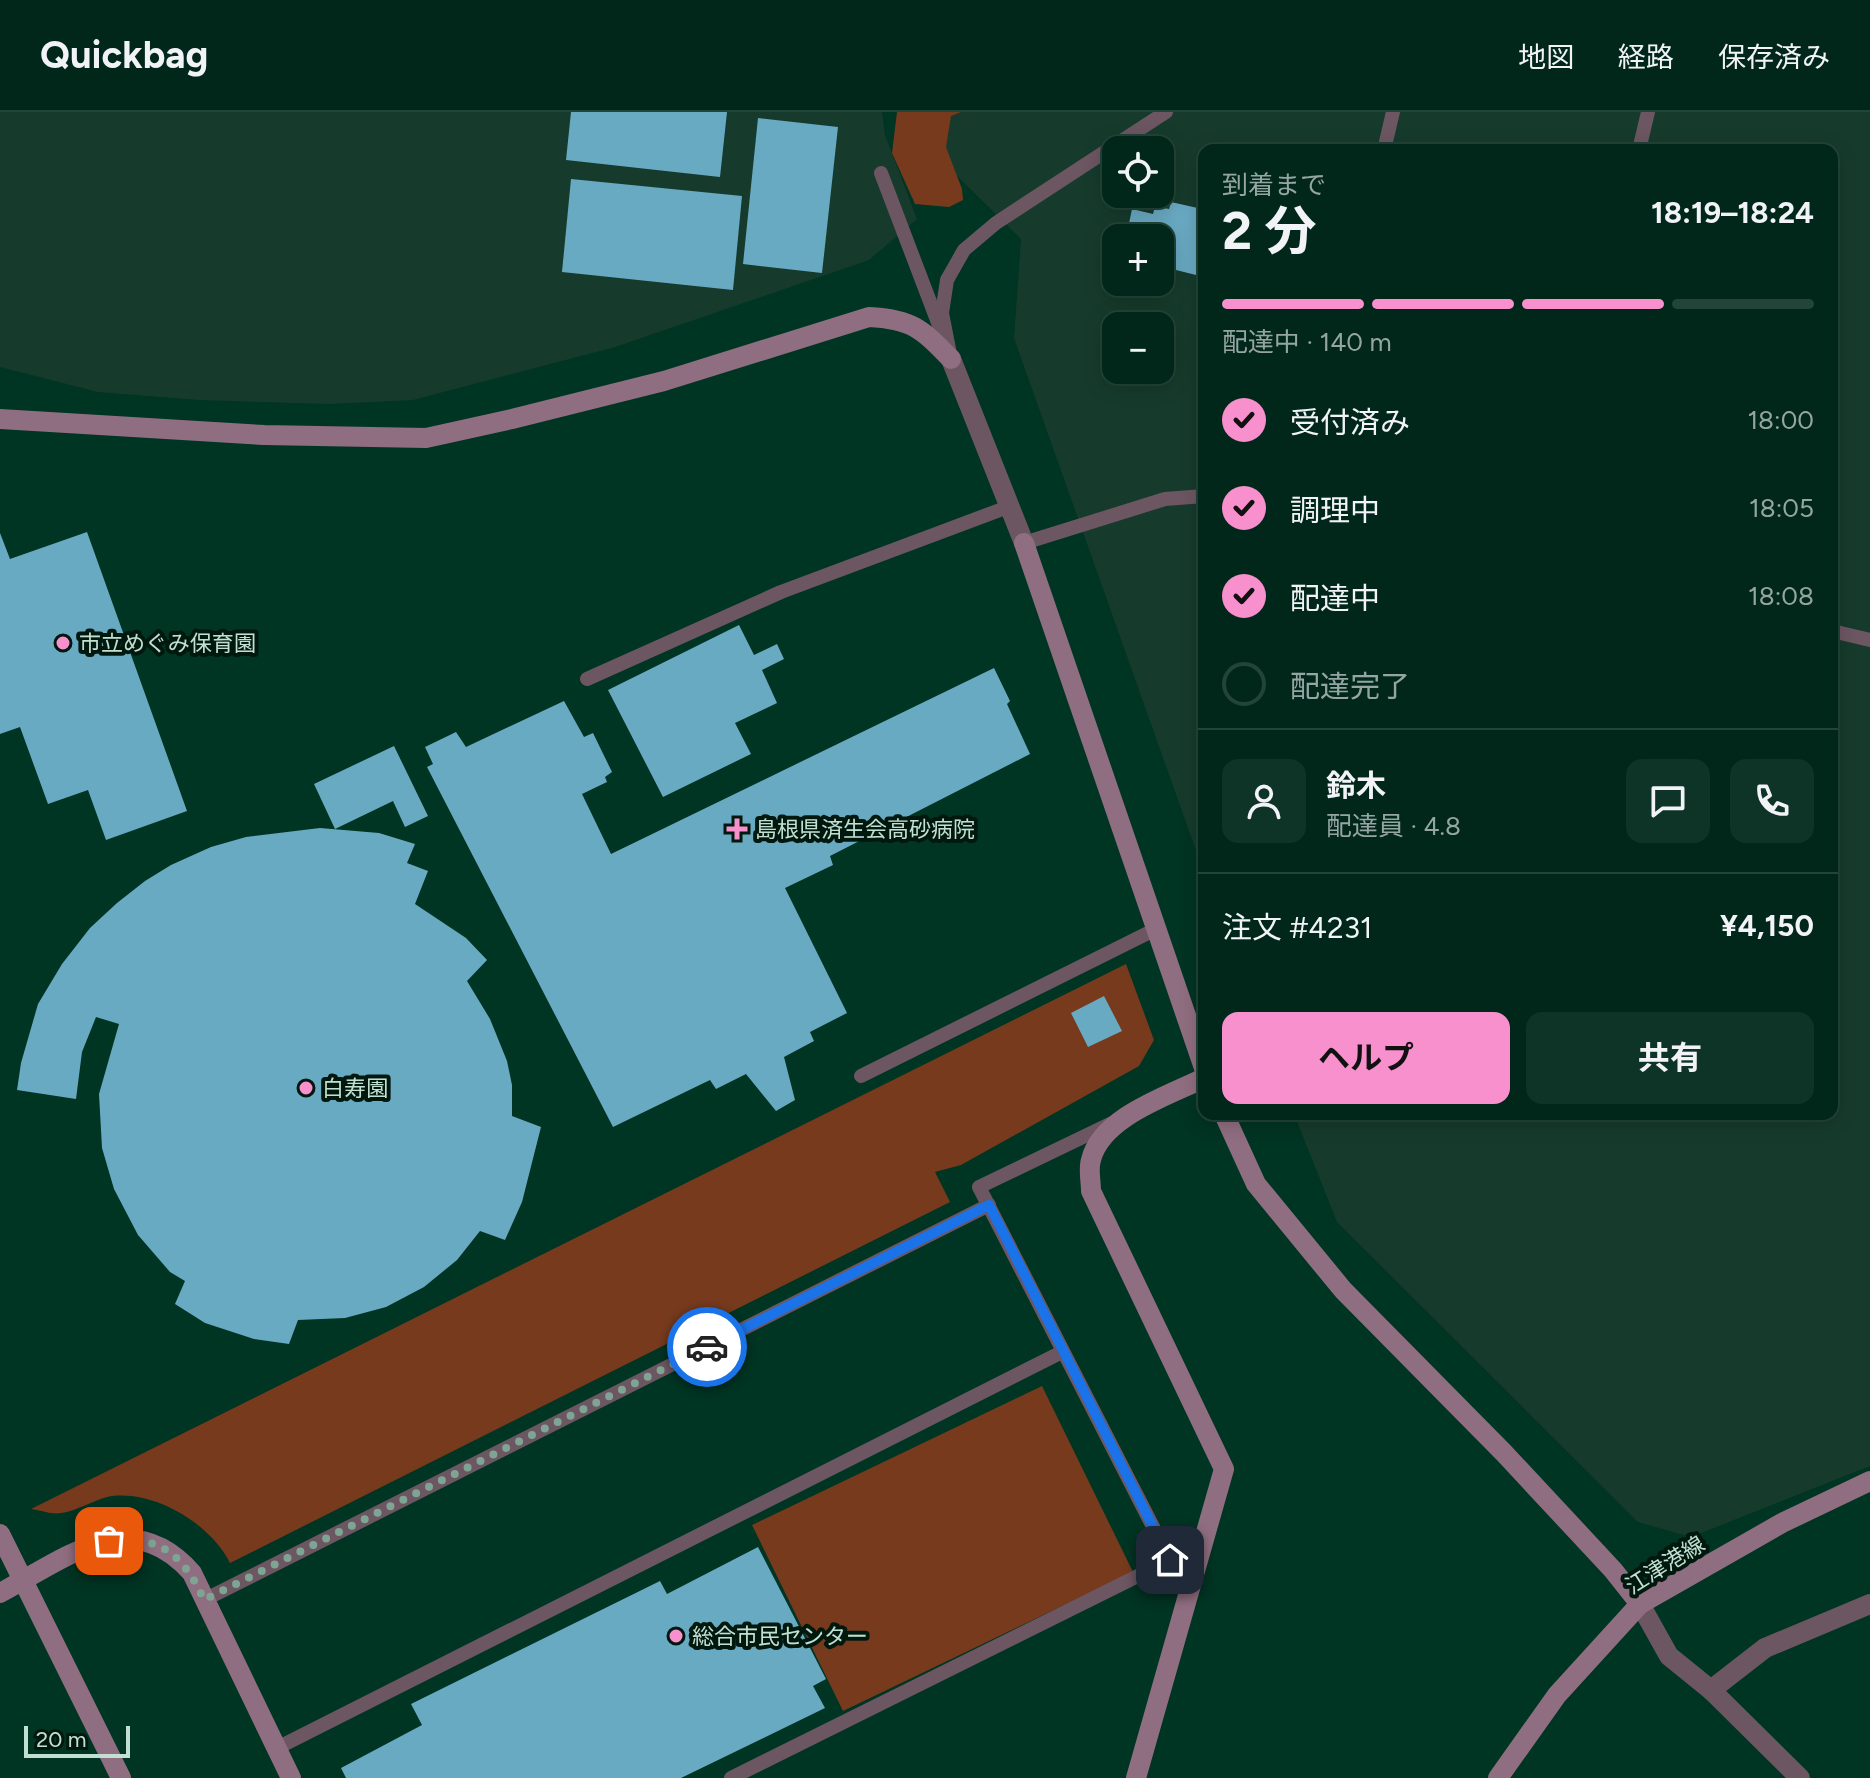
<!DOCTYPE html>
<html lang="ja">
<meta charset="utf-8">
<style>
:root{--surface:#00271a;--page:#0e3327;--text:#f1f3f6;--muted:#95a5a2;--line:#224439;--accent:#f790cd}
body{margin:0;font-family:Figtree,"Noto Sans JP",sans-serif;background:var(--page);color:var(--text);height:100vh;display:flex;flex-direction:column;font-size:30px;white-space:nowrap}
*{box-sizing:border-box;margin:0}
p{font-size:26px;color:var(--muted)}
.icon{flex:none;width:44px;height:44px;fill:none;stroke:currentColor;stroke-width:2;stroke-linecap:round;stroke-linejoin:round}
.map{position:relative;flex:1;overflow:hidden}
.drawer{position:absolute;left:1198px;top:32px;width:640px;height:976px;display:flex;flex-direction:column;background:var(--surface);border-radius:16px;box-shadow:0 4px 20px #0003,0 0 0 2px var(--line)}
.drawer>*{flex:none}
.fabs{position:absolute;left:1102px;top:24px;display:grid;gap:16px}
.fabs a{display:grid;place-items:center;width:72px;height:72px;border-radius:16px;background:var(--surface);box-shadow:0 4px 20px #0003,0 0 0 2px var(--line);font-size:40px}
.scale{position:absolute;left:24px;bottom:20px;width:106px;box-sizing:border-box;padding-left:8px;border:4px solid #c2e0d1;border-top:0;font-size:22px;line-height:28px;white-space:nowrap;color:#c2e0d1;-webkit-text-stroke:6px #01180f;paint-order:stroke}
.pin{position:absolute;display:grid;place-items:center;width:68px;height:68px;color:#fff;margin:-34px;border-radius:16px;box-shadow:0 4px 12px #0006}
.courier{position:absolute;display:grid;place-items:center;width:80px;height:80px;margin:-40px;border:6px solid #1a73e8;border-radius:50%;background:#fff;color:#222;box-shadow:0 2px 10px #0007}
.overview em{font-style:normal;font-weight:700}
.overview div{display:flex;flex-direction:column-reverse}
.overview{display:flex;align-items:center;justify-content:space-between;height:136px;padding:0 24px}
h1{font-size:52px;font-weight:700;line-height:60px}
.bar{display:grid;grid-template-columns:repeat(4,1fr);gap:12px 8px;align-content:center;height:96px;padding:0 24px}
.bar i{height:10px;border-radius:6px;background:var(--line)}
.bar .on{background:var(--accent)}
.bar p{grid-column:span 4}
.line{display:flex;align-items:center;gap:20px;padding:0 24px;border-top:2px solid var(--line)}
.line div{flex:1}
.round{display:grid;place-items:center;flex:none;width:84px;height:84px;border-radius:16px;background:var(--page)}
ol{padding:0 24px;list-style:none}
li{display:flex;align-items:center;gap:24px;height:88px}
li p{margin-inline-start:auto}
li .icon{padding:8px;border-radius:50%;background:var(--accent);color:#111;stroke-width:4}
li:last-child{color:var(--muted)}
li i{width:44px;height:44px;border:4px solid var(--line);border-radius:50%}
.primary-button{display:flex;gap:16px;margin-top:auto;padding:16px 24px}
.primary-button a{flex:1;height:92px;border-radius:16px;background:var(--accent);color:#111;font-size:32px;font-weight:700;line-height:92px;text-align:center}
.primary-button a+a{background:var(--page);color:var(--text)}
header{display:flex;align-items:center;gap:48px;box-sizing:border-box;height:112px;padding:0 40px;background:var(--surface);border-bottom:2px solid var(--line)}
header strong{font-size:38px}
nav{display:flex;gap:44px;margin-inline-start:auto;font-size:28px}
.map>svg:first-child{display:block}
</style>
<header>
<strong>Quickbag</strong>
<nav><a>地図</a><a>経路</a><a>保存済み</a></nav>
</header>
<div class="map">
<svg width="1870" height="1666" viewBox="0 0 1870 1666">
<rect width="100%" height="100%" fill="#003423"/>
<g fill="#163b2c" fill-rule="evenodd">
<polygon points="0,0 882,0 885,23 917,107 869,148 615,235 413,288 330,292 199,288 98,280 0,255"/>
<path d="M931,0H1870V1354L1691,1425L1638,1410L1337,1110L1294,1002H1832V38H1204V761L1014,226L1021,127L930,37ZM1116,38H1160V82H1116ZM1116,126H1160V170H1116ZM1116,214H1160V258H1116Z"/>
</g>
<g fill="#773a1d">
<polygon points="897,0 961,0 951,4 946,35 962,77 963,88 949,95 915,92 892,41"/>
<path d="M1126,852L1154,928L1139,954L961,1053L935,1060L950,1090L230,1451C211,1412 152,1376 107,1385C92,1389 77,1399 61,1401C52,1403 40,1398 31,1397Z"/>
<polygon points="1042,1274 1133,1460 843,1599 752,1413"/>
</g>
<g fill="#69aac3">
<polygon points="571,0 727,0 720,65 566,48"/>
<polygon points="758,6 838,15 822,161 743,152"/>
<polygon points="571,67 742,84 733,178 562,160"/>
<polygon points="1171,90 1202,97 1199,110 1204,111 1204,165 1160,154 1160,126 1126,126 1132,97 1153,102 1155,94 1169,97"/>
<polygon points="87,420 187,699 106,728 88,678 48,692 20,615 0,622 0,421 10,447"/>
<polygon points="739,513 754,543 777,532 784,547 762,558 777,591 735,611 751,642 663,685 608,578"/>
<polygon points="994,556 1010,589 1007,592 1030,642 830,744 833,753 785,776 847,901 810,920 814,929 784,945 795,988 776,999 746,962 716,977 710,968 613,1015 427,655 433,652 425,635 456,620 466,635 564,589 584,625 593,621 612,660 605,665 607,670 582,682 611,742"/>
<polygon points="394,634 428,704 405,715 393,689 335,717 314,672"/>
<polygon points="320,716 379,721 415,732 407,751 428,759 415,792 466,826 487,848 467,869 490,907 507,949 512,973 512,1004 541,1015 522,1090 505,1128 480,1119 457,1148 424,1175 386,1195 345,1206 298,1208 289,1232 254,1227 205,1211 175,1192 185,1169 170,1160 138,1123 114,1077 102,1036 99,982 119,912 96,905 82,940 76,987 17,978 21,951 38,892 62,852 90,816 117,791 145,769 171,753 211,735 246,725"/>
<polygon points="1104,884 1122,919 1088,935 1071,901"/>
<polygon points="758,1435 826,1567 813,1574 825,1596 681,1666 346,1666 341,1656 422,1613 411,1592 660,1469 667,1482"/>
</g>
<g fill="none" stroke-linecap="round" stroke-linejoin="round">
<g stroke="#6c5662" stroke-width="14">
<polyline points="1384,38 1393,0"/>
<polyline points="1639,38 1648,0"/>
<polyline points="881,61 940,216"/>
<polyline points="951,247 942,201 947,168 964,138 996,111 1166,0"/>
<polyline points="1024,431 1165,387 1204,384"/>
<polyline points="1832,519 1870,528"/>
<polyline points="587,567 781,480 1008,395"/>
<polyline points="861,964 1156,817"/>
<polyline points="204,1488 989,1093"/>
<polyline points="277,1636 1062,1240"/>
<polyline points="731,1666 1170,1448 979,1075 1112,1011"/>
</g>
<g stroke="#6c5662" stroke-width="20">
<polyline points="951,247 1024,431"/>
<polyline points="1640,1492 1669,1544 1711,1578 1800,1666"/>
<polyline points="1711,1578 1765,1536 1870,1492"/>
</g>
<g stroke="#906e81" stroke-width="20">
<path d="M0,307L264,323L426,326L512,307L664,269L869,205C912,207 922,217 951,247"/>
<polyline points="1024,431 1204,956"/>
<polyline points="1224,1002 1256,1072 1343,1178 1504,1341 1613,1458 1640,1492"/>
<polyline points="0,1422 121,1666"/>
<path d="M0,1481C63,1448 130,1390 192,1461L291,1666"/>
<path d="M1136,1666L1224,1357L1091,1079C1091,1069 1088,1057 1091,1048C1101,1005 1168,984 1204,966"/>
<polyline points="1498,1666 1557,1583 1640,1492 1782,1411 1870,1369"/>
</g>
</g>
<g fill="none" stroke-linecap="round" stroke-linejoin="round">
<path stroke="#7ea494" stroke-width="8" stroke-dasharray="0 14.4" d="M109,1429C160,1422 184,1444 204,1488L707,1235"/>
<polyline stroke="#1a73e8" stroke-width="10" points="707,1235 989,1093 1170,1448"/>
</g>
<g fill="#f790cd" stroke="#01180f" stroke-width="3">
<circle cx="63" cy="531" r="8"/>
<path d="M733 705h8v8h8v8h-8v8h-8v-8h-8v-8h8z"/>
<circle cx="306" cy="976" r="8"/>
<circle cx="676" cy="1524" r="8"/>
</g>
<g text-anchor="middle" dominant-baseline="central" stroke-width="8" stroke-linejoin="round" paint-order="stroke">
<g font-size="22" fill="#c2e0d1" stroke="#01180f" text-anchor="start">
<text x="79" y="531">市立めぐみ保育園</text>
<text x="755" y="717">島根県済生会高砂病院</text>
<text x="322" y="976">白寿園</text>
<text x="692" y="1524">総合市民センター</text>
</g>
<g font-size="22" fill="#c2e0d1" stroke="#01180f">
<text transform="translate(1665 1453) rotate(-32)">江津港線</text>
</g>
</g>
</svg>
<div class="fabs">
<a><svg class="icon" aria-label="locate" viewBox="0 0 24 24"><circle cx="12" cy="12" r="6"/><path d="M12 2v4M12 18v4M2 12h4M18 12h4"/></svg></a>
<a>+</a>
<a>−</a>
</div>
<div class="scale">20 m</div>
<div class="pin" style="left:109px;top:1429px;background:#ea580c"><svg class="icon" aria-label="bag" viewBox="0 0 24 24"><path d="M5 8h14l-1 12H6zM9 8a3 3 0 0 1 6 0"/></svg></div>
<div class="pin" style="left:1170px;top:1448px;background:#1f2937"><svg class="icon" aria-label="home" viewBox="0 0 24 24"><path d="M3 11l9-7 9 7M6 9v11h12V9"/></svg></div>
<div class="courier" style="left:707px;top:1235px"><svg class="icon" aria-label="car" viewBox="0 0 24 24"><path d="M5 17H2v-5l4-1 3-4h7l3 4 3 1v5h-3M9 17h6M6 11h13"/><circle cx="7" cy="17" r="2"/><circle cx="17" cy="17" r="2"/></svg></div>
<section class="drawer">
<div class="overview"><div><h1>2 分</h1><p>到着まで</p></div><em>18:19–18:24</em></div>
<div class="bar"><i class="on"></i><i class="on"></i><i class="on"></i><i></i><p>配達中 · 140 m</p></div>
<ol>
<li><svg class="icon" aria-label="check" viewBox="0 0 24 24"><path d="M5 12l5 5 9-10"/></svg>受付済み<p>18:00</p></li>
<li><svg class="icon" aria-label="check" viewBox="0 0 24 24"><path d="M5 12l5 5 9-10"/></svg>調理中<p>18:05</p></li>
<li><svg class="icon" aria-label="check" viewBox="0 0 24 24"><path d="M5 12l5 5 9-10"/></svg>配達中<p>18:08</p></li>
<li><i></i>配達完了</li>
</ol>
<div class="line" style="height:144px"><a class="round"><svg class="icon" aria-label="person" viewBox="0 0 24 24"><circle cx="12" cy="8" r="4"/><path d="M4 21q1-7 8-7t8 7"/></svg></a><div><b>鈴木</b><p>配達員 · 4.8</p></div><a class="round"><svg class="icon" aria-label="chat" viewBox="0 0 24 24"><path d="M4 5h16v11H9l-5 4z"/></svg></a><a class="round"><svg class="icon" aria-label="phone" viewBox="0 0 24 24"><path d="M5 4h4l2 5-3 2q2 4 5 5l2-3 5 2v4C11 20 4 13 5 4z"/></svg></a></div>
<div class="line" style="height:104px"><div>注文 #4231</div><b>¥4,150</b></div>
<div class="primary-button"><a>ヘルプ</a><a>共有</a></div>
</section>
</div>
